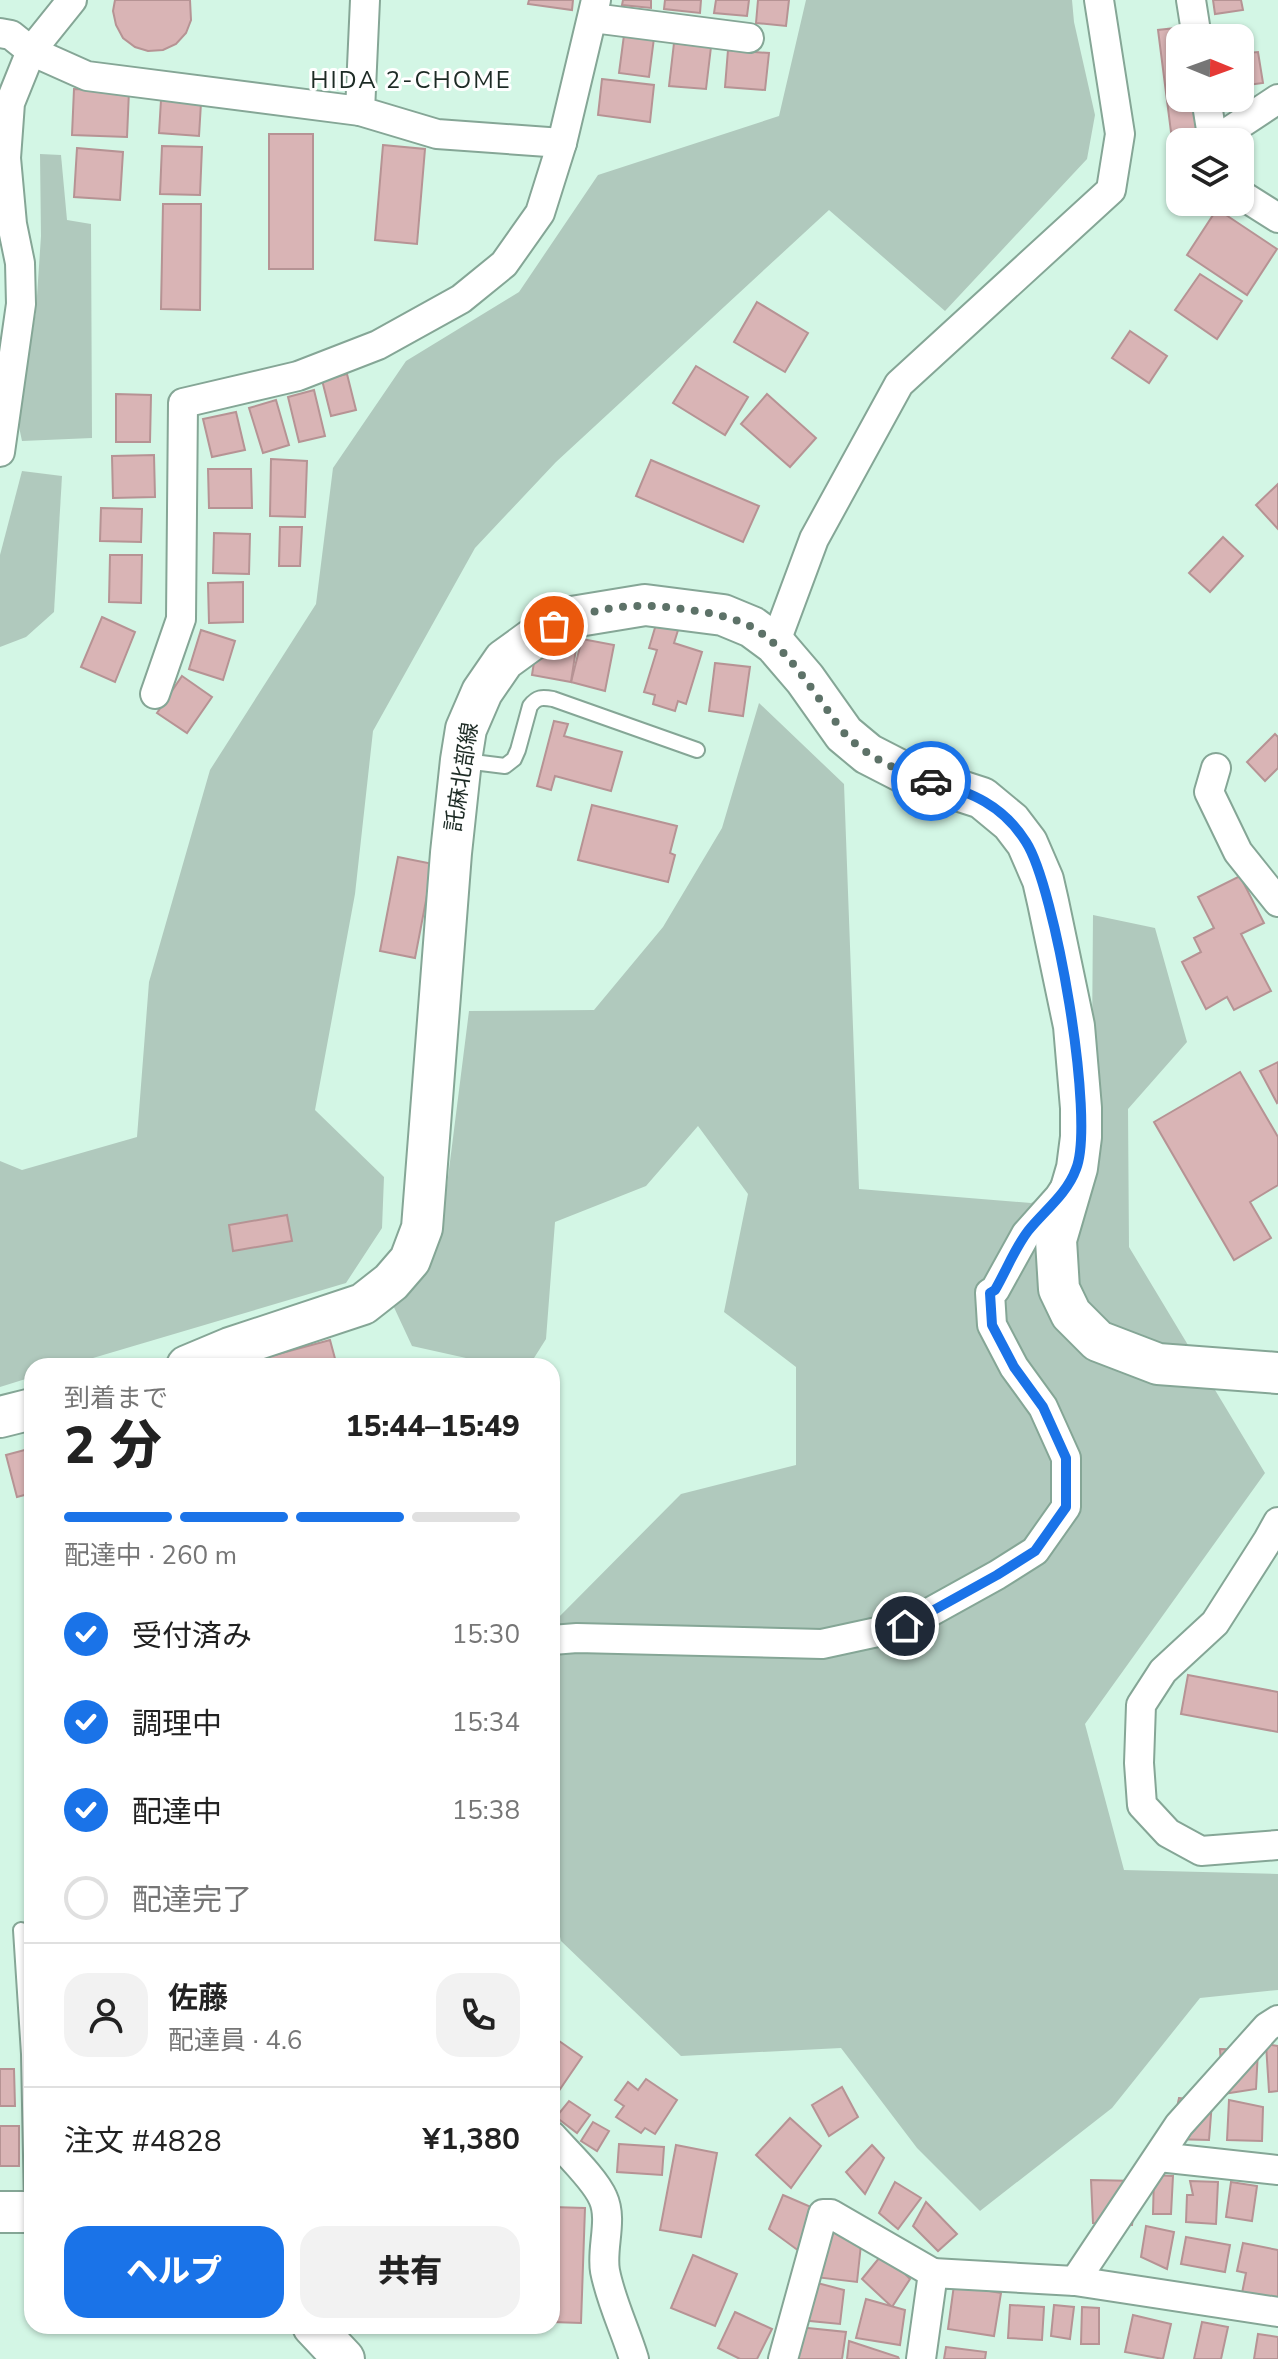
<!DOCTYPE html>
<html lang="ja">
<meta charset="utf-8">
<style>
:root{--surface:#fff;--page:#f2f2f2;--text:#222;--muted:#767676;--line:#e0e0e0;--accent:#1a73e8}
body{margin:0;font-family:"Nunito Sans","Noto Sans JP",sans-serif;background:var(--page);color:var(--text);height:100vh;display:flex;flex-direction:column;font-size:30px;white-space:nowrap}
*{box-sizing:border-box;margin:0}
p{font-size:26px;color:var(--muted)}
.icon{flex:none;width:44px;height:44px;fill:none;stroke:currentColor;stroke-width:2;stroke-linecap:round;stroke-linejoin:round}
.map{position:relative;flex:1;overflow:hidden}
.details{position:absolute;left:24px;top:1358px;width:536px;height:976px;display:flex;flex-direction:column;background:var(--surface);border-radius:24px;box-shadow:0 2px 6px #0004}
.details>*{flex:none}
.needle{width:52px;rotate:91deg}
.controls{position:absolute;left:1166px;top:24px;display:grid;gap:16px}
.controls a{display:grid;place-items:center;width:88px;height:88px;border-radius:16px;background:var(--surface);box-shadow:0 2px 6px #0004;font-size:40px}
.pin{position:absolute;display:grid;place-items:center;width:68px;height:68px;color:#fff;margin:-34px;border:4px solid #fff;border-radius:50%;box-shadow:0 2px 8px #0007}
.courier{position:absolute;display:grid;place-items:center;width:80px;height:80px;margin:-40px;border:6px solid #1a73e8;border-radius:50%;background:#fff;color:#222;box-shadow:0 2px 10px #0007}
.summary em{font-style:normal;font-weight:800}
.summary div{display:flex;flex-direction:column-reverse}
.summary{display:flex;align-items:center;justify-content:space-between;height:136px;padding:0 40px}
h1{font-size:52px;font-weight:800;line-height:60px}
.bar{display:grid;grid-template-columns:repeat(4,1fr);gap:12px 8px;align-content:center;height:96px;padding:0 40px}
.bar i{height:10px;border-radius:6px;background:var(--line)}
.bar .selected{background:var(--accent)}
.bar p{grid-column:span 4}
.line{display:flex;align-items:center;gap:20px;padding:0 40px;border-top:2px solid var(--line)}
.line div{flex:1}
.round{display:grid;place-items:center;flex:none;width:84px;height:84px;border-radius:24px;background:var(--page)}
ol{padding:0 40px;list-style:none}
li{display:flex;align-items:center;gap:24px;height:88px}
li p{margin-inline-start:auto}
li .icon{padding:8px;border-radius:50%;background:var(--accent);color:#fff;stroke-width:4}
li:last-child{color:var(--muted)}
li i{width:44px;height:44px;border:4px solid var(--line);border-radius:50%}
.primary-button{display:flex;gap:16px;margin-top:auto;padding:16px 40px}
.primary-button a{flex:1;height:92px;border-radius:24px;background:var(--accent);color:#fff;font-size:32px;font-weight:800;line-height:92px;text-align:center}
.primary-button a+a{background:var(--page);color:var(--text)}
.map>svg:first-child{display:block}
</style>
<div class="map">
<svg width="1278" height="2359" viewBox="0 0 1278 2359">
<rect width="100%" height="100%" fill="#d3f6e5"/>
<g fill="#b0c9bd">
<polygon points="806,0 1072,0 1074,22 1095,115 1087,159 945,311 829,210 556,462 475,548 373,731 355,894 315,1110 384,1177 382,1228 346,1283 66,1366 32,1366 32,1377 0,1387 0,1161 22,1170 137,1137 149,982 210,770 316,604 333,468 406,361 519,292 598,175 779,116"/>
<polygon points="40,154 61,155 67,220 91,224 92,438 22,441 18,422 36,311 41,236"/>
<polygon points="22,471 62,476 54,612 26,637 0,647 0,555"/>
<polygon points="759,703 844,784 859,1189 1031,1203 1091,1172 1093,915 1155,928 1187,1042 1128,1109 1129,1247 1265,1473 1085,1724 1124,1870 1278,1874 1278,1990 1200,1998 1112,2108 980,2211 917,2148 841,2048 681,2056 561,1941 552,1903 552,1624 681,1494 796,1465 796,1367 724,1312 748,1194 698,1126 646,1186 555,1222 546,1339 529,1366 502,1366 412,1346 392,1303 442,1225 469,1011 594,1010 663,927 722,828"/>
</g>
<g fill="#d9b4b5" stroke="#b69394" stroke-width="2">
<polygon points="115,0 190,0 191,20 186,33 176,44 163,50 148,51 135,47 123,38 116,25 113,11"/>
<polygon points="529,0 573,0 572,10 528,4"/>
<polygon points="623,0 651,0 651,8 622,5"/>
<polygon points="665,0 701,0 700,13 664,9"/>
<polygon points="716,0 749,0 747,16 714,13"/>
<polygon points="758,0 789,0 786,26 756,23"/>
<polygon points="1213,0 1241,0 1243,10 1215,14"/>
<polygon points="1184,27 1186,38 1180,38 1180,98 1194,98 1198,129 1171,132 1158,30"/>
<polygon points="1244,34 1247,53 1258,52 1263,83 1240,86 1240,38 1218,38"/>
<polygon points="624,35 654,38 649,77 619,73"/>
<polygon points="674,43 711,47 706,89 669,86"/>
<polygon points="728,50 769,53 765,90 725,87"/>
<polygon points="602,79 654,85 650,122 598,115"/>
<polygon points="74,89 129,91 127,137 72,135"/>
<polygon points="161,100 201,103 199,136 159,133"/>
<rect x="269" y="134" width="44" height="135"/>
<polygon points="383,145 425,149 417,244 375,240"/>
<polygon points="162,146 202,147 200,195 160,194"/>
<polygon points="77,148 123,152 120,200 74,197"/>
<polygon points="163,204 201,204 200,310 161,309"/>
<polygon points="1217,209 1277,249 1247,295 1187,255"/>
<polygon points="1200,274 1242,301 1217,339 1175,310"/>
<polygon points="757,302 808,333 785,372 734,342"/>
<polygon points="1130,331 1167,356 1149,383 1112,358"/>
<polygon points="696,366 748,397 725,435 673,403"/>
<polygon points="347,374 356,410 331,416 322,380"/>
<polygon points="314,390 325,436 299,442 288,397"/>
<polygon points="116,394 151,395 150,442 116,442"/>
<polygon points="767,394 816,438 790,467 741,424"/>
<polygon points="276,400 289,445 263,453 249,408"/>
<polygon points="236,412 245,450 212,457 203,419"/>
<polygon points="154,455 155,497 113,498 112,456"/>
<polygon points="271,459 307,461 305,517 270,516"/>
<polygon points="651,460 759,506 743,542 636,496"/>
<polygon points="208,469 251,469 252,508 209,508"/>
<polygon points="1278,484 1278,529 1256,505"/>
<polygon points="101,508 142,509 141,542 100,541"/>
<polygon points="280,527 302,527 300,566 279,566"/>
<polygon points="214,533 250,534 249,574 213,573"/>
<polygon points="1223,537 1243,556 1210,592 1189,573"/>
<polygon points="110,555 142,555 141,603 109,602"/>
<polygon points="243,582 243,622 209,623 208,583"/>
<polygon points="102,617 135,632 115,682 81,667"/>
<polygon points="657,621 679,627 674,643 702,652 686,704 678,701 675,711 653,704 655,695 644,692 657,650 649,648"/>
<polygon points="201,630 235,641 223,680 189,669"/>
<polygon points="582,639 614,645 605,691 571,682"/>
<polygon points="537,643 576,649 571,682 532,675"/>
<polygon points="715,663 750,667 743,716 709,711"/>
<polygon points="182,676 212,697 187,733 157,713"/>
<polygon points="554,721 568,724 564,736 622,752 611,791 555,776 551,790 537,786"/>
<polygon points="1275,734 1278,737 1278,768 1265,781 1247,762"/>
<polygon points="592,805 677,826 670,853 675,855 668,882 578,860"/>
<polygon points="398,857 433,864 415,958 380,951"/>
<polygon points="1240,876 1264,923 1241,934 1271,991 1234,1010 1227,997 1206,1009 1182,962 1201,952 1194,938 1214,928 1198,897"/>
<polygon points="1278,1062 1278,1102 1277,1103 1260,1071"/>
<polygon points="1240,1072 1278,1137 1278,1185 1250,1202 1271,1238 1234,1260 1154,1122"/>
<polygon points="287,1215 292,1241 233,1251 229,1225"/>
<polygon points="330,1340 337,1366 257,1366 256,1360"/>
<polygon points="32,1448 32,1493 17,1497 6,1455"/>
<polygon points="1188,1675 1278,1692 1278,1732 1181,1714"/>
<polygon points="552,2036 582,2057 554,2098 552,2097"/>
<polygon points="1266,2044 1278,2046 1278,2091 1269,2092"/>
<polygon points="1220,2049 1258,2050 1256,2089 1223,2094"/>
<polygon points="0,2069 14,2069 15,2106 0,2106"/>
<polygon points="646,2079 677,2100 655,2134 645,2128 641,2133 616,2117 624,2106 615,2100 628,2082 638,2090"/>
<polygon points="842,2087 858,2117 829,2136 812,2105"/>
<polygon points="1179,2098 1212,2102 1209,2140 1170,2139"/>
<polygon points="1229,2100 1263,2107 1262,2141 1227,2140"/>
<polygon points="569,2101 590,2115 577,2133 556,2117"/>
<polygon points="790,2118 821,2146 791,2188 756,2155"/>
<polygon points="593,2122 609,2131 597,2151 581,2141"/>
<rect x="0" y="2126" width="19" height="40"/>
<polygon points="619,2144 664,2147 662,2175 617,2172"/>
<polygon points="676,2145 717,2153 701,2237 660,2230"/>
<polygon points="872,2145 884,2158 865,2194 846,2172"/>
<polygon points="1154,2175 1173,2176 1171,2214 1153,2214"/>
<polygon points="1091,2180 1138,2181 1132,2225 1093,2223"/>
<polygon points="1190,2181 1218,2182 1216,2224 1186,2222 1187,2195 1193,2195"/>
<polygon points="895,2182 921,2198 898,2229 879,2213"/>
<polygon points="1231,2182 1257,2186 1252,2221 1226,2217"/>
<polygon points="783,2195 818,2210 803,2254 769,2229"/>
<polygon points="926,2202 957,2234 938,2251 913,2226"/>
<polygon points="552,2207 585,2208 581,2323 552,2322"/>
<polygon points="1146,2226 1174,2232 1167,2269 1141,2257"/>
<polygon points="827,2230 862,2235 857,2282 815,2277"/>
<polygon points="1186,2237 1230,2245 1225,2272 1181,2264"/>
<polygon points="1243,2243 1278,2250 1278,2301 1242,2293 1246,2273 1237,2271"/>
<polygon points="884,2252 910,2279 892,2307 862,2279"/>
<polygon points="693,2255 737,2274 715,2326 671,2308"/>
<polygon points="806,2280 844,2290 840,2324 800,2320"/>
<polygon points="954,2285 1001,2293 994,2336 948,2329"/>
<polygon points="866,2299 905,2310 900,2345 856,2338"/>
<polygon points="1010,2305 1044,2307 1042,2340 1008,2338"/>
<polygon points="1054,2305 1074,2307 1070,2339 1051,2336"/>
<polygon points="1082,2307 1099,2308 1099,2344 1081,2344"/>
<polygon points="735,2312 772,2329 757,2359 740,2359 718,2348"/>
<polygon points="1133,2315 1171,2324 1163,2359 1125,2352"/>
<polygon points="1202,2322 1228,2327 1221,2359 1194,2359"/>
<polygon points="439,2326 489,2326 488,2331 439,2328"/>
<polygon points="798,2327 846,2332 842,2359 792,2359"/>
<polygon points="1258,2334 1278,2337 1278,2359 1254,2359"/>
<polygon points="849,2341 898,2357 899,2359 847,2359"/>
<polygon points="946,2347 986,2352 985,2359 944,2359"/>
</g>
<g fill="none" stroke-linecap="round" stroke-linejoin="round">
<g stroke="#85a696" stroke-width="18">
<g id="lane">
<path d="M465,761L505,766L514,759L518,750L530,706C537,697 542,697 553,699L697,750"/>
<polyline points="21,1930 29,2054 32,2206"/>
</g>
</g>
<g stroke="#85a696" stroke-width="32">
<g id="street">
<polyline points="365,0 360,111 437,134 562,143 596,0"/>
<polyline points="1191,0 1197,38"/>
<polyline points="593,18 749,38"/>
<polyline points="0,33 11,35 31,51 87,76 360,111"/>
<polyline points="1206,98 1213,142"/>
<polyline points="1213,142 1278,99"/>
<polyline points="1240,194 1278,218"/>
<polyline points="0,452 21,304 20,263 12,224 6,158 10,103 31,51 72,0"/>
<polyline points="775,644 814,539 899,384 1111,190 1120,134 1099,0"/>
<polyline points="155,694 181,619 183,403 298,376 378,345 461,299 504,264 540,213 562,143"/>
<polyline points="1216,768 1209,792 1238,852 1278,902"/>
<polyline points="1278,1522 1268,1540 1215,1623 1163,1671 1141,1705 1139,1763 1142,1805 1168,1833 1201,1851 1278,1845"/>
<polyline points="552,1640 577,1638 822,1644 905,1626 997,1575 1035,1551 1066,1507 1066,1458 1043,1407 1014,1367 992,1325 990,1293 995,1290 1026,1234 1059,1197 1067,1185"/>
<path d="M552,2136C566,2152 595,2179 603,2198C613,2220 601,2248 605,2271C611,2302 625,2329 634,2359"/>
<polyline points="1159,2157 1278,2170"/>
<polyline points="1075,2281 1179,2125 1267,2027 1278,2020"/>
<polyline points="783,2359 823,2214 831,2214 933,2273"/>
<polyline points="921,2359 933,2273 1075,2281 1278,2312"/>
</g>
</g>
<g stroke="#85a696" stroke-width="44">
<g id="secondary">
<polyline points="187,1366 230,1348 363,1304 391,1282 410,1260 422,1228 451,853 461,760 466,729 482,692 504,660 537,636 572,617 645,605 723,615 752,627 775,644 805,679 844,734 868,754 905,773 982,798 1011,822 1027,843 1043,880 1048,902 1074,1026 1081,1108 1081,1137 1077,1168 1056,1240 1059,1289 1071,1314 1098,1341 1158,1364 1278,1373"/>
<polyline points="0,1417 32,1409"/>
<polyline points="0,2212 32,2212"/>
<polyline points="313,2326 344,2359"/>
</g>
</g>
<use href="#lane" stroke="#fff" stroke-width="14"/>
<use href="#street" stroke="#fff" stroke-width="28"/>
<use href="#secondary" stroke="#fff" stroke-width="40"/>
</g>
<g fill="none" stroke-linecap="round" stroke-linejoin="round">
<path stroke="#5d7268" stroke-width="8" stroke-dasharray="0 14.4" d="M554,626C587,609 630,603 667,607C696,611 723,613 750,626C783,644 806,681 828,711C834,719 839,728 846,735C870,759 900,772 931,781"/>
<path stroke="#1a73e8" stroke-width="10" d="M905,1626L997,1575L1035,1551L1066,1507V1458L1043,1407L1014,1367L992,1325L990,1293L995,1290C1006,1271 1015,1248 1028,1231C1044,1211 1067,1194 1076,1169C1096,1120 1055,887 1026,842C1003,805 971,792 931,781"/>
</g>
<g text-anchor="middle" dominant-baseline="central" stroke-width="6" stroke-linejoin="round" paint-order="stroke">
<g font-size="22" fill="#1d2b25" stroke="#fff">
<text transform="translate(462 777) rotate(-81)">託麻北部線</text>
</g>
<g font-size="24" letter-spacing="2" fill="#1d2b25" stroke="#fff">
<text x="411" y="80">HIDA 2-CHOME</text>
</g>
</g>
</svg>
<div class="controls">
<a><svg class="needle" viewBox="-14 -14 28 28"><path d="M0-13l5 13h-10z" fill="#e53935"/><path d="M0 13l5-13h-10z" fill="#767676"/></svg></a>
<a><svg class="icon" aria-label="layers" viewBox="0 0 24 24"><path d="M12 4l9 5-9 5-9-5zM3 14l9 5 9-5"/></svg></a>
</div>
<div class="pin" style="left:554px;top:626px;background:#ea580c"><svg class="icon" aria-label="bag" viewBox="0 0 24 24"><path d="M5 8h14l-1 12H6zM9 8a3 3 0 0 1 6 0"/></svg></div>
<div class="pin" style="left:905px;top:1626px;background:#1f2937"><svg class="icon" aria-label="home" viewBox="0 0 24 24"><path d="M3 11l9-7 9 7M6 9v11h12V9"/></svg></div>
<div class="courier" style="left:931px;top:781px"><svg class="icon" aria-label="car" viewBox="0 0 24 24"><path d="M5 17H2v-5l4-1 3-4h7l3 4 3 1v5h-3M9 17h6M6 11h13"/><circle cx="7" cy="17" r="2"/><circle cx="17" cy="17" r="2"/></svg></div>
<section class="details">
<div class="summary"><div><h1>2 分</h1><p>到着まで</p></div><em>15:44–15:49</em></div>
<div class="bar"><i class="selected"></i><i class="selected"></i><i class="selected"></i><i></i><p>配達中 · 260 m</p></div>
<ol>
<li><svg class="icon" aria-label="check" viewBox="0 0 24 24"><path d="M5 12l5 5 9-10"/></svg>受付済み<p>15:30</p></li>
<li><svg class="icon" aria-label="check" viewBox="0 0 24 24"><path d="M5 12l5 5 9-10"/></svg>調理中<p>15:34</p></li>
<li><svg class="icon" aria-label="check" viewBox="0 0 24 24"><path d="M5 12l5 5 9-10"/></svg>配達中<p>15:38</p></li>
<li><i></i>配達完了</li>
</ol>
<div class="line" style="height:144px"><a class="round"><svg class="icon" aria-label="person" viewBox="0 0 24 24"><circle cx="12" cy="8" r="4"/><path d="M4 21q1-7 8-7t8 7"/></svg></a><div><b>佐藤</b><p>配達員 · 4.6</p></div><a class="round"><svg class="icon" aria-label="phone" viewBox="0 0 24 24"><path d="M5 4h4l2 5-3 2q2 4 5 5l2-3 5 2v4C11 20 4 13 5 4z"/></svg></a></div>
<div class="line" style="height:104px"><div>注文 #4828</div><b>¥1,380</b></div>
<div class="primary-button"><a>ヘルプ</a><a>共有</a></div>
</section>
</div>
